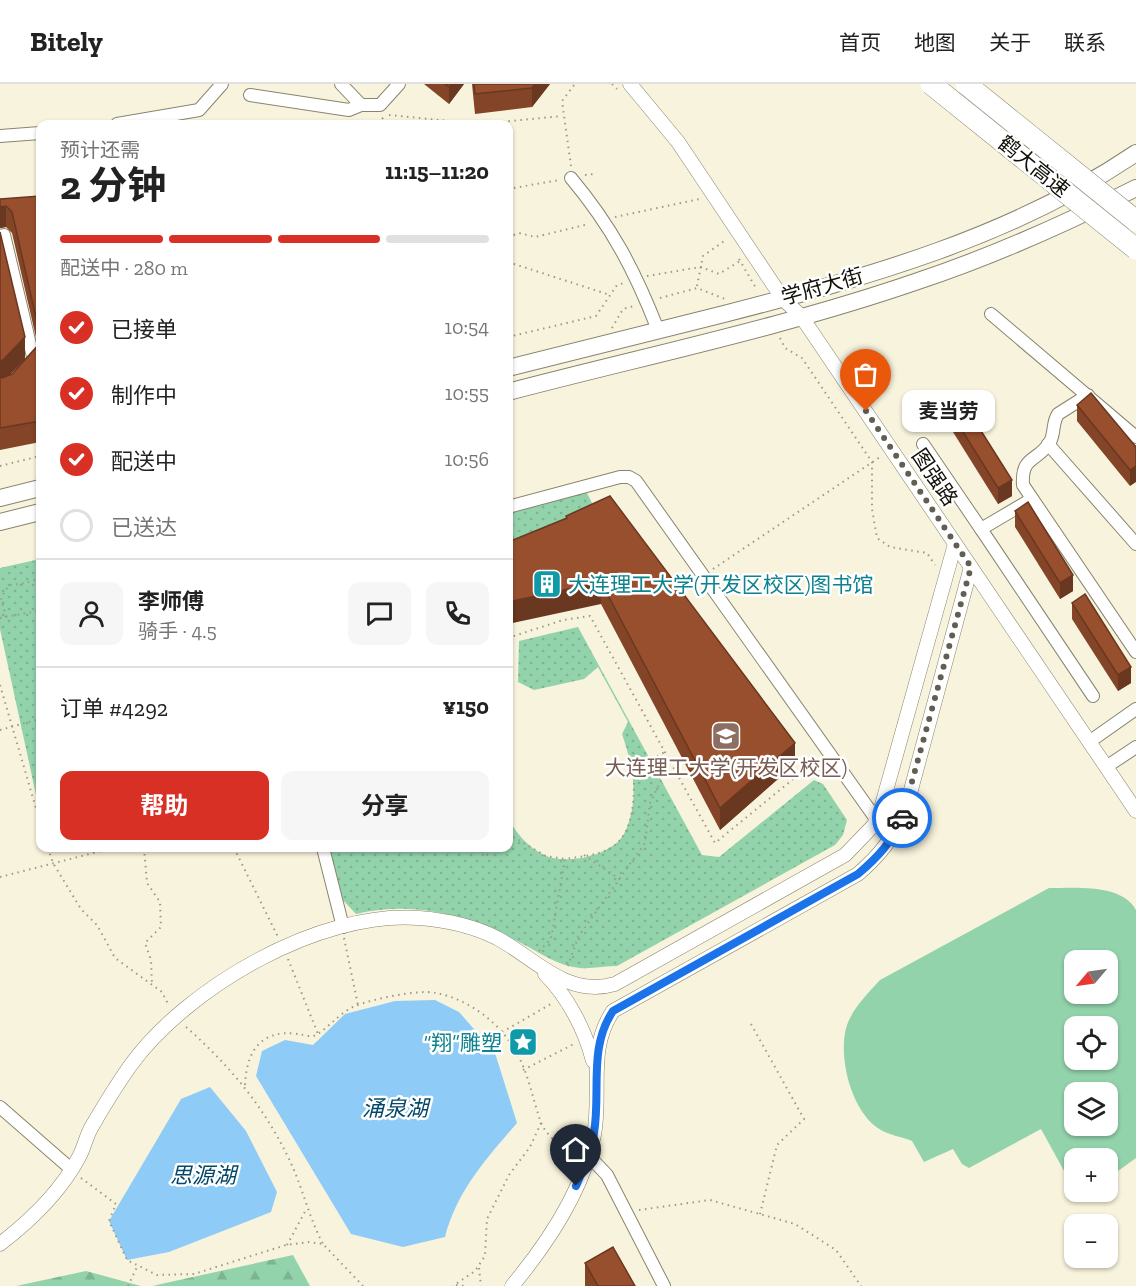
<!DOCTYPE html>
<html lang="zh">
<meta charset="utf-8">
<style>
:root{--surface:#fff;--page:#f6f6f6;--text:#222;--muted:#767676;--line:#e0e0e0;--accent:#d93025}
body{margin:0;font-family:"Zilla Slab","Noto Sans SC",serif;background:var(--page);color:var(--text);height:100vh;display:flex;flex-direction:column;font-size:22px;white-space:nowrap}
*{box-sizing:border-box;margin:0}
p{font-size:20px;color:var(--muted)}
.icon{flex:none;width:33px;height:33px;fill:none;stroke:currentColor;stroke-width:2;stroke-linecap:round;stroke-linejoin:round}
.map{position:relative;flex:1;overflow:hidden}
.drawer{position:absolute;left:36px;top:36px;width:477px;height:732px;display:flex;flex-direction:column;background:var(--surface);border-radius:12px;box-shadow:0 2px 4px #0004}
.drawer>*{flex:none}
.needle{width:39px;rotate:241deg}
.fabs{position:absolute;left:1064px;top:866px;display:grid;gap:12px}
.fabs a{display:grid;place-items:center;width:54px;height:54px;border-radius:12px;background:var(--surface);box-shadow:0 2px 4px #0004;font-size:30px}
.pin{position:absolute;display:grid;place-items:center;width:51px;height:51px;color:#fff;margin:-62px -26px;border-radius:50% 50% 50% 0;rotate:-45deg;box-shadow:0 0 6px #0007}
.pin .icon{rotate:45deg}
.courier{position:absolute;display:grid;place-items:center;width:60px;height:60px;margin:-30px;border:4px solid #1a73e8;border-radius:50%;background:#fff;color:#222;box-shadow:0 2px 8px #0007}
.bubble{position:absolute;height:42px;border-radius:12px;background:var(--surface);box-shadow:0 2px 4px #0004;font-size:20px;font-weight:700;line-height:42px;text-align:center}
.overview em{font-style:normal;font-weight:700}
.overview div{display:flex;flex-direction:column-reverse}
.overview{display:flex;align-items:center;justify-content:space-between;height:102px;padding:0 24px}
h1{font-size:39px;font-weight:700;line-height:45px}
.bar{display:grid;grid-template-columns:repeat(4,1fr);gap:9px 6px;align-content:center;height:72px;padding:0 24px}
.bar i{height:8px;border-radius:4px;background:var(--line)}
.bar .active{background:var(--accent)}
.bar p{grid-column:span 4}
.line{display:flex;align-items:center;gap:15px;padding:0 24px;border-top:2px solid var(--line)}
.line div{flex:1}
.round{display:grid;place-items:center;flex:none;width:63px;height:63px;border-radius:12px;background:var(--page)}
ol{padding:0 24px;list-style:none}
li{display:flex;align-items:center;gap:18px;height:66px}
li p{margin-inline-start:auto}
li .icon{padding:6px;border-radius:50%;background:var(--accent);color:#fff;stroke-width:4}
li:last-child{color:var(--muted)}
li i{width:33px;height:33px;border:3px solid var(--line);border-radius:50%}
.primary-button{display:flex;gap:12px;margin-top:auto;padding:12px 24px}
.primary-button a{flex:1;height:69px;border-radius:12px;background:var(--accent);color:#fff;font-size:24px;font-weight:700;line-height:69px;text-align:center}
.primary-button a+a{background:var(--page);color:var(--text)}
header{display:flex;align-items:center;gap:36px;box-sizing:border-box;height:84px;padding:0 30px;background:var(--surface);border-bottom:2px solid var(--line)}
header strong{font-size:28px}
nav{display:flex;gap:33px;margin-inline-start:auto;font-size:21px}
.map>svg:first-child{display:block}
</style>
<header>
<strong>Bitely</strong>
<nav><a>首页</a><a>地图</a><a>关于</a><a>联系</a></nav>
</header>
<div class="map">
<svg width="1136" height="1202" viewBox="0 0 1136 1202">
<defs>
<pattern id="green-dots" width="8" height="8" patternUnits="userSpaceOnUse" patternTransform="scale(1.5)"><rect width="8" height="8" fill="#92d3ab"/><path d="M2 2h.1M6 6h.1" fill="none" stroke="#7db492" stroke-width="1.8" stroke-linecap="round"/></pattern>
<pattern id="forest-firs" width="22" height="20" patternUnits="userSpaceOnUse" patternTransform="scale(1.5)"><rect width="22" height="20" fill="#92d3ab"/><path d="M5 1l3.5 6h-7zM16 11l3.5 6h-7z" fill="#7db492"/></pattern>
</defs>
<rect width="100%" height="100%" fill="#f8f3dc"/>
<g fill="url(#green-dots)">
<polygon points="586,407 600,435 509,476 509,426"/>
<polygon points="40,475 40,729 0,545 0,484"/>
<path d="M578,543L702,771L719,773L814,696L823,700L847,736L843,751L835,761L617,882C605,882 592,885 580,884C558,882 540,869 521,859C466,832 418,816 356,830L340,813L327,764H508L509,736C518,751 528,763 544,771C566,782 615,771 625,748C640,714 633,683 622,650L628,638L598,583L584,595L534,606L518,598L519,557Z"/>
</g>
<g fill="url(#forest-firs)">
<polygon points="293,1171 310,1202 152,1202"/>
<polygon points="86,1187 141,1202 16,1202"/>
</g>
<path fill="#92d3ab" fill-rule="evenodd" d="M1049,804C1074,804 1122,799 1136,826V1074L1107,1095V1074H1074V1105L1041,1045L969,1084L962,1080L953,1065L924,1078L912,1057C902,1053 889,1051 881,1046C851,1029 837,971 847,941C853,924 868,909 880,896ZM1074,876H1107V909H1074ZM1074,942H1107V975H1074ZM1074,1008H1107V1041H1074Z"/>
<g fill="#8ecbf6">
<path d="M435,916L459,928L495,969L517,1039C486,1075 457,1107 445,1153L403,1163L351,1150L256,992L262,967L285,956L313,961L345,930L395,917Z"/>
<polygon points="210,1003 246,1047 277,1108 271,1128 169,1168 127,1176 109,1137 181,1015"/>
</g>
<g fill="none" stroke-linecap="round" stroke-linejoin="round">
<g stroke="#88846e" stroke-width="14">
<g id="minor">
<polyline points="341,0 361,21 380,21 399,0"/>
<polyline points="250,11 349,26 361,21"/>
<polyline points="117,40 199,26 222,0"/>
<polyline points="0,52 40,49"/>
<path d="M571,94C612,143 635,187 658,246"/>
<polyline points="0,152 4,151 34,277 29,282"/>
<polyline points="991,230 1136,353"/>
<path d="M1088,311L1058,330C1052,339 1055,349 1050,358C1038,378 1021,371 1023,401L1136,568"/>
<polyline points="923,360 981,445"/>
<polyline points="1048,360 1136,460"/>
<polyline points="1032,415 981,445 1093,612"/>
<polyline points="508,423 620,393 629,393 636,397 876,735 897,745"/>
<polyline points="1089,658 1136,625"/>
<polyline points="1106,683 1136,663"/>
<polyline points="323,764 343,843"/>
<polyline points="0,1023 71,1085"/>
<polyline points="588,1071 607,1091 664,1202"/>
</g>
</g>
<g stroke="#88846e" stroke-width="15">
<g id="tertiary">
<polyline points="630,0 678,58 783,215 801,232 1136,727"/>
<path d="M545,890C568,913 585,946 593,977"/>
<path d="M0,1160C30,1137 61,1107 79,1073C84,1064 86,1053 91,1044C103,1023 116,1002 130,982C186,904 320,826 419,834C445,836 473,842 497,854C536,875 567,914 615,900L845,771L874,741L882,721L955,460"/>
<path d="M512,1202C547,1160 583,1107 594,1051C602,1008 587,965 613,927L858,790C880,771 893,754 905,728L971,483"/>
</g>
</g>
<g stroke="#88846e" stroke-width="18">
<g id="secondary">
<path d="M508,284C580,266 652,248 724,230C868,193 1012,153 1136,69"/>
<path d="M508,308C645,272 785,243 918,197C993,172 1065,140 1136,104"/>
<polyline points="0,414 40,404"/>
<polyline points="0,438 40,428"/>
</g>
</g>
<g stroke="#9d9988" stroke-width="2" stroke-dasharray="1.5 4.5" stroke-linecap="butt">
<polyline points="612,0 617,5"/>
<polyline points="389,31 480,40 562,32"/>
<polyline points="379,40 384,32"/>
<polyline points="571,82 562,17 575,0"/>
<polyline points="585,91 594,90"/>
<polyline points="508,105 559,96"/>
<polyline points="615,133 700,115"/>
<polyline points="508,153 519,149 535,153 589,140"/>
<polyline points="739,175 757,206"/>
<polyline points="508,178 610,211"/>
<polyline points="647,192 701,183 719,190 740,177"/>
<polyline points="697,202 703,172 727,155"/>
<polyline points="660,214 697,204 725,215"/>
<polyline points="612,244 623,225 634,222"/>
<polyline points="508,253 596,232 617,201 624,199"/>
<polyline points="780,254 785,264 802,274 872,378 872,425 877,454 890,463 927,469 935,481"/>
<polyline points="0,382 40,372"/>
<polyline points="713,485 880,373"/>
<polyline points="6,533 1,514 9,501 26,499 40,494"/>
<polyline points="0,534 37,527 40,514"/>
<polyline points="508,554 563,536 590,532 715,759 819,674"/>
<polyline points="0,601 40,738"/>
<polyline points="0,646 40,635"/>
<polyline points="508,750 546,772 565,775"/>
<polyline points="48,764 53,779 81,825 97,841 115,874 162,908 169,922"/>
<polyline points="144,764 147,799 160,818 161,843 145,859 151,876 152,902"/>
<polyline points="234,764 278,853"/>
<polyline points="477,764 487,771 493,764"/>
<polyline points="584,771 621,796"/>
<polyline points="0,793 113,764"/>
<polyline points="344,854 358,921"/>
<path d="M539,867L551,855L565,775C577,773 591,772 602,768C636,757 634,714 634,685L665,668"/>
<polyline points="288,875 318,950"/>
<polyline points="568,882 578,853 645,759 650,719 662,695 651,675"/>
<polyline points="751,940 804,1035 777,1061 760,1130"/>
<path d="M186,943C228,980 262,1020 287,1071C302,1100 308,1132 323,1160"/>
<polyline points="502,948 551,920"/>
<polyline points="523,986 574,960"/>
<path d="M245,1001C247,958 269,941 312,953C329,945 337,930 355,922C373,915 418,905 436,909C468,915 499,938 515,966C528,987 533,1016 541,1039L530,1063L509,1091L487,1135L485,1172L475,1187L453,1202"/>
<path d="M541,1039C549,1055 560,1062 577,1067"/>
<polyline points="81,1094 116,1120 109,1137 127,1176 157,1191 194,1190 286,1161 309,1158 323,1160 363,1202"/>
<polyline points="639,1126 710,1116 795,1140 836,1166 861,1202"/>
<polyline points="287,1161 307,1124"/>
<polyline points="479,1184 481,1202"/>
<polyline points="456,1201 465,1202"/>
<polyline points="128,1202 137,1183"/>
</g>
<use href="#minor" stroke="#fff" stroke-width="12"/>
<use href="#tertiary" stroke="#fff" stroke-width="14"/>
<use href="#secondary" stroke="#fff" stroke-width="16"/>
<g stroke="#88846e" stroke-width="22" stroke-linecap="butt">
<g id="motorway-bridge">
<polyline points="931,0 1136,165"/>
<polyline points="966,0 1136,137"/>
</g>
</g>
<use href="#motorway-bridge" stroke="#fff" stroke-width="21"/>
</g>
<g fill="#834427">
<polygon points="424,0 464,0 449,20"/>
<polygon points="472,0 550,0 532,23 475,30"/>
<polygon points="40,112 40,358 0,366 0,148 25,275 9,291 12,290 38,262 12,149 6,143 0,144 0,115"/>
<polygon points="1077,321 1136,363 1130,402 1077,337"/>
<polygon points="953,332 1012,412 998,420 953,348"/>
<polygon points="1015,427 1073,507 1060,515 1015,443"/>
<polygon points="566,432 795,680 720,746 601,520 566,435"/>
<polygon points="1072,519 1131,599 1118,607 1072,535"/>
<polygon points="585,1179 635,1202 585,1202"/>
</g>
<g fill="#6a3720">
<polygon points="452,0 464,0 449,20 449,3"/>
<polygon points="535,0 550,0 532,23 532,4"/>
<polygon points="6,122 6,143 0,144 0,123"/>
<polygon points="25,253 25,275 3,298 0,299 0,277"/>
<polygon points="1136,382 1136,398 1130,402 1130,386"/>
<polygon points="1012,396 1012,412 998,420 998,404"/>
<polygon points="1073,491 1073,507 1060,515 1060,499"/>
<polygon points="601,498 601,520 508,540 508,518"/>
<polygon points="1131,583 1131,599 1118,607 1118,591"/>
<polygon points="795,659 795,680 720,746 720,724"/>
</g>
<g fill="#984f2d" stroke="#6a3720" stroke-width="1.5">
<polygon points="445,0 452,0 449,3"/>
<polygon points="474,0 535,0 532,4 475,10"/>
<polygon points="40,112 40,251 12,128 6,122 0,123 0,115"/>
<polygon points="0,148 25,253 3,276 0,277"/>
<polygon points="40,259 40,337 0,344 0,293 2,294 12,290"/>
<polygon points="1091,309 1136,363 1136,382 1130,386 1077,321"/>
<polygon points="966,323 1012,396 998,404 953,332"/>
<polygon points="610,412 795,659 720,724 601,498 508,518 508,458 567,434 566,432"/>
<polygon points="1028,418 1073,491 1060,499 1015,427"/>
<polygon points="1085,510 1131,583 1118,591 1072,519"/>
<polygon points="613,1163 635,1202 598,1202 585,1179"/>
</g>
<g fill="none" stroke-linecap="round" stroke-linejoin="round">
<polyline stroke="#625f52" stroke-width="6" stroke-dasharray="0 10.8" points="866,327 971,483 902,734"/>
<path stroke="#1a73e8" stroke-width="8" d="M576,1102C583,1085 592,1067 594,1049C601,1007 588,964 613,927L858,790C878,773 892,758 902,734"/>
</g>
<defs>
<g id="building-square" transform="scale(1.5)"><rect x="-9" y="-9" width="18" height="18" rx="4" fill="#0f9aa8" stroke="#fff"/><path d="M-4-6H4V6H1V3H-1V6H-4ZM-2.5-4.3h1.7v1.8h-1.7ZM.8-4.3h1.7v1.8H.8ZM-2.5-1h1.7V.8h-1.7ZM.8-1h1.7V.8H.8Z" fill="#fff"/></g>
<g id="university-square" transform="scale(1.5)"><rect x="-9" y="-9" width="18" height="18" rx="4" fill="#8d6e63" stroke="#fff"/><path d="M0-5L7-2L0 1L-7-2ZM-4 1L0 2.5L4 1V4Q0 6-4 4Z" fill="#fff"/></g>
<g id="sight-square" transform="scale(1.5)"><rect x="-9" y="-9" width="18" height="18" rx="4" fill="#0f9aa8" stroke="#fff"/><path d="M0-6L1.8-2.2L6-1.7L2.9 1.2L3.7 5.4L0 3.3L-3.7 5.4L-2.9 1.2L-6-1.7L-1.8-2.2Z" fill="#fff"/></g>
</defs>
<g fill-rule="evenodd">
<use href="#building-square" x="547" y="500"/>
<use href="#university-square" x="726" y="652"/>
<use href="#sight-square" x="523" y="958"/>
</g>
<g text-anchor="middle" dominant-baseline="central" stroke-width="5" stroke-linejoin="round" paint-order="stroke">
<g font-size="21" fill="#111008" stroke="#fff">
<text transform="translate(1034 82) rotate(39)">鹤大高速</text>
<text transform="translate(822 202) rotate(-16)">学府大街</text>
<text transform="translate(935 393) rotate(56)">图强路</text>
</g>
<g font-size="21" fill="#0d838f" stroke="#fff" text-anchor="start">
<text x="568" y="500">大连理工大学(开发区校区)图书馆</text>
<text x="502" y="958" text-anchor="end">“翔”雕塑</text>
</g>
<g font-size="21" fill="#785e54" stroke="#fff">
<text x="726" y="683">大连理工大学(开发区校区)</text>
</g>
<g font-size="22" font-style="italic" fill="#044769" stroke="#fff">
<text x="395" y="1024">涌泉湖</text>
<text x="203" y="1091">思源湖</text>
</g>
</g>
</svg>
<div class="fabs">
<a><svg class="needle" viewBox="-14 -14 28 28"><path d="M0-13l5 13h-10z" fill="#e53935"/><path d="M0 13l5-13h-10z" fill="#767676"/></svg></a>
<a><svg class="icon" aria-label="locate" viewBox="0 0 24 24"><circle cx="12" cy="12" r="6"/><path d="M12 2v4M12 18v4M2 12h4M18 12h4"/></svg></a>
<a><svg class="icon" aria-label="layers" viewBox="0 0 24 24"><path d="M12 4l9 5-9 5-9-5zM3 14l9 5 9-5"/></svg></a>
<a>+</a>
<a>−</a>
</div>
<div class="pin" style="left:866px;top:327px;background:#ea580c"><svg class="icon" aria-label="bag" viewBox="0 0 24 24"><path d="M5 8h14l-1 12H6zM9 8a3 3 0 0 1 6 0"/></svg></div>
<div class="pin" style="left:576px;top:1102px;background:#1f2937"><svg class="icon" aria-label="home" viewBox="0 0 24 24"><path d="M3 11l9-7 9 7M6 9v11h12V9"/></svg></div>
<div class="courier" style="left:902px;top:734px"><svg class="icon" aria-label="car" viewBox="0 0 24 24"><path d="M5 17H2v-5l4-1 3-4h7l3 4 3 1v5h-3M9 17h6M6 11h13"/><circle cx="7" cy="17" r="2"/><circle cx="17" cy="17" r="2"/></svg></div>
<div class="bubble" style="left:902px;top:306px;width:93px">麦当劳</div>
<section class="drawer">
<div class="overview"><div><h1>2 分钟</h1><p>预计还需</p></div><em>11:15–11:20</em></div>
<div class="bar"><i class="active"></i><i class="active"></i><i class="active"></i><i></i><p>配送中 · 280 m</p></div>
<ol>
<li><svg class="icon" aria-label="check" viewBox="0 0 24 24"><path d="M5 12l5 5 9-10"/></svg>已接单<p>10:54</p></li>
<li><svg class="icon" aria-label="check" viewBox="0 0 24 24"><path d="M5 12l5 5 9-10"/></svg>制作中<p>10:55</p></li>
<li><svg class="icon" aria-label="check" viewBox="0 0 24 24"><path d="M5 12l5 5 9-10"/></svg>配送中<p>10:56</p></li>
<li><i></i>已送达</li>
</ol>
<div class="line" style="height:108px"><a class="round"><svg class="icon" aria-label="person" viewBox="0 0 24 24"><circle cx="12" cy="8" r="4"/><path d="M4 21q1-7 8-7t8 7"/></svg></a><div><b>李师傅</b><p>骑手 · 4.5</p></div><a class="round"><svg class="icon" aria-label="chat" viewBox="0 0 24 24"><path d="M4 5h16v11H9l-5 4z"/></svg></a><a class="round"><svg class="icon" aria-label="phone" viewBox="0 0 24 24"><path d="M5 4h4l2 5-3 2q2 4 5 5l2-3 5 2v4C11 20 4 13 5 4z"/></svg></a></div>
<div class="line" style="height:78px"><div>订单 #4292</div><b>¥150</b></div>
<div class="primary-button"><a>帮助</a><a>分享</a></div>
</section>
</div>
